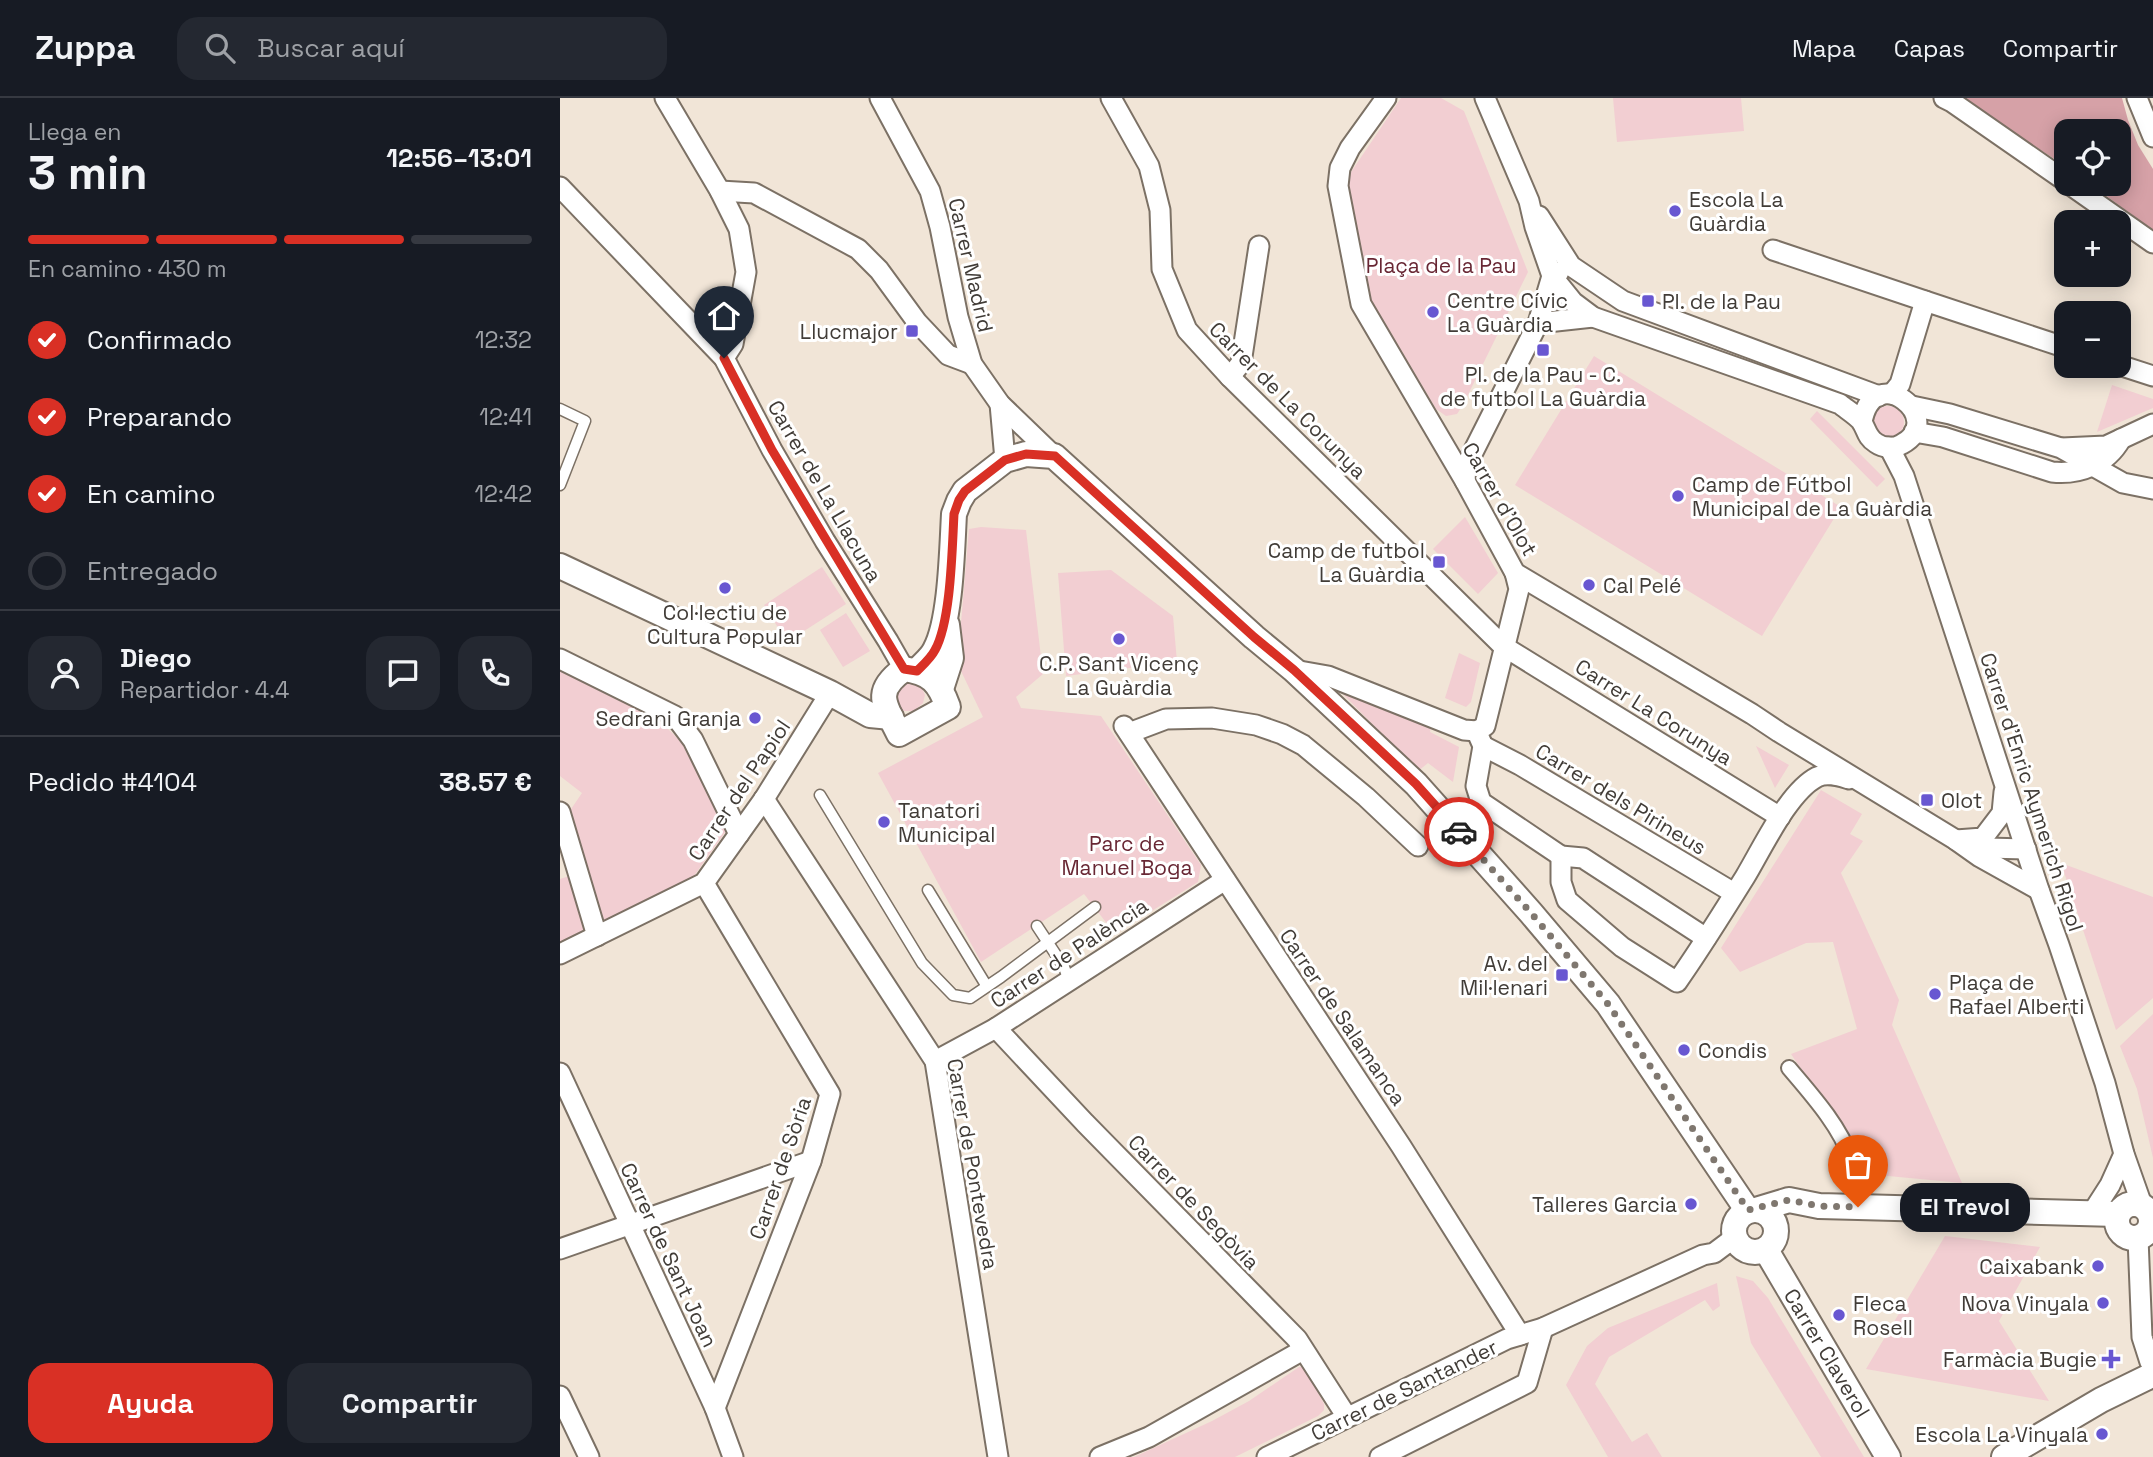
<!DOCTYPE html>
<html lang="es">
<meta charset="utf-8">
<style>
:root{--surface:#171b24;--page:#242831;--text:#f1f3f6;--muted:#9ea1a6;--line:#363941;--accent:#d93025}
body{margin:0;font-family:"Space Grotesk",sans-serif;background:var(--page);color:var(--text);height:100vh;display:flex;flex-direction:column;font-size:26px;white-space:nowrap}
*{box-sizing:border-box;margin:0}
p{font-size:23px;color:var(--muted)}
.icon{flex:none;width:38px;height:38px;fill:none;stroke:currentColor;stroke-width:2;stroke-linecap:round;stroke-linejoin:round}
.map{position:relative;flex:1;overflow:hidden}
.drawer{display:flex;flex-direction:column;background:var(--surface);width:560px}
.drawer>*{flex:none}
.tools{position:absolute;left:1494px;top:21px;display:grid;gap:14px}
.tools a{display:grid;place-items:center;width:77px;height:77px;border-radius:14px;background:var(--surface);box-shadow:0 4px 18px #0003;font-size:35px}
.pin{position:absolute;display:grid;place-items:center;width:60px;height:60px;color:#fff;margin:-72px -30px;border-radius:50% 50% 50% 0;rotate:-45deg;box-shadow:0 0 7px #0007}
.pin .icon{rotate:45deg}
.courier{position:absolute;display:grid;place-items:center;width:70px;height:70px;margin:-35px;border:5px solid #d93025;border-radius:50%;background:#fff;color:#222;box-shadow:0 2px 9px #0007}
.bubble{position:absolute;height:49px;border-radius:21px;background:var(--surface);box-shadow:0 4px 18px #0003;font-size:23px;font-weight:700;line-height:49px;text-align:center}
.headline em{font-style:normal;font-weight:700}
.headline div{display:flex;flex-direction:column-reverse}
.headline{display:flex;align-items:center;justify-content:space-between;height:119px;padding:0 28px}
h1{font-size:46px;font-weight:700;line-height:52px}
.bar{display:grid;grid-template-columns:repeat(4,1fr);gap:10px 7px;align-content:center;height:84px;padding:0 28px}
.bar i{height:9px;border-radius:5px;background:var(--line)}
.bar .on{background:var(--accent)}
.bar p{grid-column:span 4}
.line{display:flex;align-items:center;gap:18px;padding:0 28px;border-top:2px solid var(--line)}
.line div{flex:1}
.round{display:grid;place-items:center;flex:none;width:74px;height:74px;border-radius:21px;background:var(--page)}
ol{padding:0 28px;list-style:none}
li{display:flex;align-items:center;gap:21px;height:77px}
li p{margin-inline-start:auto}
li .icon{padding:7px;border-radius:50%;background:var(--accent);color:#fff;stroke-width:4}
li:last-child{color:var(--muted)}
li i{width:38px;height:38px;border:4px solid var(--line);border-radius:50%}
.button{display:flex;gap:14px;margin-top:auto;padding:14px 28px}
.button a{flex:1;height:80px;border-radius:21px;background:var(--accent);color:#fff;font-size:28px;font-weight:700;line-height:80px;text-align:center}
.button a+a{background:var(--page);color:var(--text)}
header{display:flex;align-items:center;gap:42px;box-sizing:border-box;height:98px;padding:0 35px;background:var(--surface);border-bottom:2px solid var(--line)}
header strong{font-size:33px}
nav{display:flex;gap:38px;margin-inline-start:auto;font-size:24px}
.search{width:490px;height:63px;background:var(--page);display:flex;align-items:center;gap:18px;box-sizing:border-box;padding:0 24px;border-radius:21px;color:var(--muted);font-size:26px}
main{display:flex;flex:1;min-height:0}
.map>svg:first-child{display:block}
</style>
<header>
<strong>Zuppa</strong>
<div class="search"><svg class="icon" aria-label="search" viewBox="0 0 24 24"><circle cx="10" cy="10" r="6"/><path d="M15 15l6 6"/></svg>Buscar aquí</div>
<nav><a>Mapa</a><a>Capas</a><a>Compartir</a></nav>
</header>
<main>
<section class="drawer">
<div class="headline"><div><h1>3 min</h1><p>Llega en</p></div><em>12:56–13:01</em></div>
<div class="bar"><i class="on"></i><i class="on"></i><i class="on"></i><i></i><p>En camino · 430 m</p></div>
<ol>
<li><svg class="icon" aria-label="check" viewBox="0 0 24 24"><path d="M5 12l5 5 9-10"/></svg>Confirmado<p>12:32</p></li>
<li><svg class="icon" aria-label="check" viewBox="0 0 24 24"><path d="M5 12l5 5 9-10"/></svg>Preparando<p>12:41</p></li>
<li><svg class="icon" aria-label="check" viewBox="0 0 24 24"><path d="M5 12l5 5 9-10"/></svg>En camino<p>12:42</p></li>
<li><i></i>Entregado</li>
</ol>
<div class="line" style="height:126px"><a class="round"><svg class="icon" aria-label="person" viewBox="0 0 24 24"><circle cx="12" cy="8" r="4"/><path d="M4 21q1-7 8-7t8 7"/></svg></a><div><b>Diego</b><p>Repartidor · 4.4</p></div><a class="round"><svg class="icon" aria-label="chat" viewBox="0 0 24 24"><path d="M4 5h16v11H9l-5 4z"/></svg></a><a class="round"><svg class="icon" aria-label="phone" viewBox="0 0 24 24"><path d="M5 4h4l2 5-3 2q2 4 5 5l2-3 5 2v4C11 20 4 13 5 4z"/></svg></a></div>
<div class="line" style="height:91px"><div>Pedido #4104</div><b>38.57 €</b></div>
<div class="button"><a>Ayuda</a><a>Compartir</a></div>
</section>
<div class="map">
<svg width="1593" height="1359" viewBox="0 0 1593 1359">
<rect width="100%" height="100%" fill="#f1e5d7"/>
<g fill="#f2ced2">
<polygon points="841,0 881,0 904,13 968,174 903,307 897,316 886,318 876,311 810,200 789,105 789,77"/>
<polygon points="1053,0 1181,0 1184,33 1057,44"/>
<polygon points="1034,258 1281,409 1202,538 955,387"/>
<polygon points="1552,287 1593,301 1593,310 1537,334"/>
<circle cx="1328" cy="324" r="16"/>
<polygon points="1257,313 1325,381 1317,389 1250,321"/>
<polygon points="905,419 938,475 918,496 873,451"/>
<polygon points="421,429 466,432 483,576 456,599 461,610 541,618 641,767 638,784 555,836 524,796 421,864 318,675 423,619 401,573 398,560 409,431"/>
<polygon points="262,469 286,506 227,544 204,507"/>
<polygon points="551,472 613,518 617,564 506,578 498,475"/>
<polygon points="286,515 310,553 283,569 260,532"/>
<polygon points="899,555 920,565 911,604 906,609 885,600"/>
<path d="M0,573L10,574C54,596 100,613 129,655C143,676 155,709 166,733L134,778L0,844V781L28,772L7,717L22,695L0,678Z"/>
<polygon points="345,582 360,586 365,597 363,605 354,613 344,613 339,610 333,594"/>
<polygon points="781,594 871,629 870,634 899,649 893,684 868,665 858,673"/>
<polygon points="1196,648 1229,667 1215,690"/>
<polygon points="1261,692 1302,716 1290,736 1303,743 1281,775 1339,902 1332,927 1402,1085 1307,1076 1278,1027 1231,956 1297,931 1273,844 1246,845 1180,874 1161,850"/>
<polygon points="1501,765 1593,799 1593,900 1556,932"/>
<polygon points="1593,916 1593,1060 1577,991 1560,948"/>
<polygon points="1385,1138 1480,1149 1439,1223 1489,1303 1306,1271"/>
<polygon points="1176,1178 1193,1183 1208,1200 1304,1359 1261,1359 1191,1245"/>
<polygon points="1157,1185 1160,1208 1153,1213 1145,1202 1049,1259 1035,1286 1072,1344 1087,1335 1102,1359 1048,1359 1006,1287 1027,1248 1048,1230"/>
<polygon points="744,1268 764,1306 764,1312 758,1318 675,1359 574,1359 652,1323 689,1303 739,1269"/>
</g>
<polygon fill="#d6a1a7" points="1400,0 1562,0 1568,22 1578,47 1593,71 1593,132 1530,86 1559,86 1559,33 1507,33 1507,69"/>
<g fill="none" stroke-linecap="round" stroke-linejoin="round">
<g stroke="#7c7165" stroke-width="13">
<g id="service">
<polyline points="0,311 25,323 0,387"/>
<polyline points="260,697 362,865 393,897 410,900 441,879 535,809"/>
<polyline points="368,792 426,887"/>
<polyline points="477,828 504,869 509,883"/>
</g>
</g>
<g stroke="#7c7165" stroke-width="18">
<path id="pedestrian" d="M1229,970C1251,996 1280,1028 1291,1061C1296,1077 1297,1093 1298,1109"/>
</g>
<g stroke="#7c7165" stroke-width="23">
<g id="minor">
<polyline points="105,0 160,93 179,131 186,174 173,246 164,260"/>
<polyline points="320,0 370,93 380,129 398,219 412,266 440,306 494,358"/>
<polyline points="551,0 589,68 600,112 602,171 627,232 670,279 943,548 1220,719"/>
<polyline points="826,0 790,50 780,70 778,88 801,206 905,383 955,475 1192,616 1219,634 1396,742 1420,759 1479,792"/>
<path d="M925,0L969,103L975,129L992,178L1013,204L1033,219L1280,306C1286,311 1296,317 1301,323C1307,331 1306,339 1316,345C1323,350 1334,351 1342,346C1388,322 1314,260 1302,324"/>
<polyline points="1384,0 1392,4 1507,84"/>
<polyline points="1577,0 1593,39"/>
<polyline points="1509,86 1593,145"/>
<polyline points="0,89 164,260 212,352 265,443 328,543 344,571"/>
<polyline points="160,93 194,95 298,151 319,172 357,224 388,257 412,266"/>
<polyline points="979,118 1011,168 1063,203 1319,298"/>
<polyline points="1213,152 1365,203"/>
<polyline points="978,225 1033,219"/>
<polyline points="1559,267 1593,278"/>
<polyline points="670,279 681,265 699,148"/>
<polyline points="1332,296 1340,286 1365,203 1507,250"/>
<polyline points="440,306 445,362"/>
<polyline points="1352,308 1390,316 1501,350 1563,385 1593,391"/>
<path d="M1354,334L1383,339L1492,374C1520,377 1547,366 1561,341"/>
<polyline points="1329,349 1344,378 1479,792 1499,847 1545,985 1564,1056 1582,1107"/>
<polyline points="1502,350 1546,348 1593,326"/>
<polyline points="905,383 906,368 978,225 992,178 999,174"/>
<polyline points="0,561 115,618 133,642 179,736"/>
<polyline points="734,572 768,578 904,632 917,633"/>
<polyline points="564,628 841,1048 960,1237"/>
<polyline points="917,633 925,628 959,491 955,475"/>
<polyline points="569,635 606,621 652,620 696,627 722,636 743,647 806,699 858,748"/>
<polyline points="919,639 923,648 916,688 921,704 1001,758"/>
<polyline points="923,648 960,667 1174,795"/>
<polyline points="204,701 375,963 438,1359"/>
<polyline points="0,714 37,838"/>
<polyline points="1396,742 1423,740 1442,715 1444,694"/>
<polyline points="1407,745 1427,750 1466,751"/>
<path d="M1001,758V784L1007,802L1062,849L1117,884C1141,850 1163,814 1185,779C1202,751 1228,694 1257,679C1267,674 1279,678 1289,681"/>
<polyline points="1001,758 1023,760 1146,840"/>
<polyline points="144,785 270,996 251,1063 155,1310"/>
<polyline points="0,856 144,785 204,701 270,595"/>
<polyline points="436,930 525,1025 737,1241 787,1319"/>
<polyline points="375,963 436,930 665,782"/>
<polyline points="0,975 155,1310 173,1359"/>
<polyline points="1532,1115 1550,1087 1564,1056"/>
<polyline points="1578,1140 1582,1239 1590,1264"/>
<polyline points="0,1151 251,1063"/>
<polyline points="0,1298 29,1359"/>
<polyline points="540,1359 589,1339 743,1252"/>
<polyline points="707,1359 947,1241 983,1230 1143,1157 1154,1155 1174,1140"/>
<polyline points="820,1359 967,1285 983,1230"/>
</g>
</g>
<g stroke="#7c7165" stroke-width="28">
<g id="tertiary">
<polyline points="0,468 270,595 310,617 331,619"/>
<path d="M344,571C371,575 379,584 388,609L339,636C325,607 312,594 344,571Z"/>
<path d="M357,573C363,566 371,560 375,552C391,523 392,451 394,416L399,403L405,393L445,362L466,356L494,358L694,539L734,572L856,686L971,815L1048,906L1188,1113"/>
<polyline points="381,591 391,560 387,527"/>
<circle cx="1574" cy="1123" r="17"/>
<circle cx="1195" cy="1133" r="21"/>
<polyline points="1196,1112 1229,1102 1259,1108 1298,1109 1557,1116"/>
<polyline points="1206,1152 1328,1359"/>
<polyline points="1444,1359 1541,1302 1586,1280"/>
</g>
</g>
<use href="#service" stroke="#fff" stroke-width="10"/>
<use href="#pedestrian" stroke="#fff" stroke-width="14"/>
<use href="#minor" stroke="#fff" stroke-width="19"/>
<use href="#tertiary" stroke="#fff" stroke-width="24"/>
</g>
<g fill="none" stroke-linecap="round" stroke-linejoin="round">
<polyline stroke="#7f776f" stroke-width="7" stroke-dasharray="0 12.6" points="899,734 971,815 1048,906 1188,1112 1229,1102 1259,1108 1298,1109"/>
<path stroke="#d93025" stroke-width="9" d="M164,260L212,352L344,571L357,573C363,567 371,560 375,552C391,523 392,452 394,416L399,402L405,393L445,362L466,356L495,358L694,539L734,572L856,686L899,734"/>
</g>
<g fill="#6857d1" stroke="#fff" stroke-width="2.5">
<circle cx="1115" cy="113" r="7"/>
<rect x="1081" y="196" width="14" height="14" rx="3.5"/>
<circle cx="873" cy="214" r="7"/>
<rect x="345" y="226" width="14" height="14" rx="3.5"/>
<rect x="976" y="245" width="14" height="14" rx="3.5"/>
<circle cx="1118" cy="398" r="7"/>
<rect x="872" y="457" width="14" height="14" rx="3.5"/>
<circle cx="1029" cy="487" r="7"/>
<circle cx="165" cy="490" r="7"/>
<circle cx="559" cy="541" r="7"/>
<circle cx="195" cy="620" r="7"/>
<rect x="1360" y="695" width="14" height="14" rx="3.5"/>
<circle cx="324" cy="724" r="7"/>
<rect x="995" y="870" width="14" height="14" rx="3.5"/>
<circle cx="1375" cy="896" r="7"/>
<circle cx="1124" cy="952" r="7"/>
<circle cx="1131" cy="1106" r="7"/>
<circle cx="1538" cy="1168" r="7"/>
<circle cx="1543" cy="1205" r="7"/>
<circle cx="1279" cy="1217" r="7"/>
<path d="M1547.5 1250.5h7v7h7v7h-7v7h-7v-7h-7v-7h7z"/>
<circle cx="1542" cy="1336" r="7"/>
</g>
<g text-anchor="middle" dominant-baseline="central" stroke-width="6" stroke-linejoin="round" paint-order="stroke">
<g font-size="21" fill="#413c37" stroke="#fff" text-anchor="start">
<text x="1129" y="101">Escola La<tspan x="1129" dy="24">Guàrdia</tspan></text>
<text x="887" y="202">Centre Cívic<tspan x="887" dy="24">La Guàrdia</tspan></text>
<text x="1102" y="203">Pl. de la Pau</text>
<text x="338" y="233" text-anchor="end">Llucmajor</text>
<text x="983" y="276" text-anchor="middle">Pl. de la Pau - C.<tspan x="983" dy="24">de futbol La Guàrdia</tspan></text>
<text x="1132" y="386">Camp de Fútbol<tspan x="1132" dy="24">Municipal de La Guàrdia</tspan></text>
<text x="865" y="452" text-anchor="end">Camp de futbol<tspan x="865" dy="24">La Guàrdia</tspan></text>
<text x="1043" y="487">Cal Pelé</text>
<text x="165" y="514" text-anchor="middle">Col·lectiu de<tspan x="165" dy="24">Cultura Popular</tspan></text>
<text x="559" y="565" text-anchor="middle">C.P. Sant Vicenç<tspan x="559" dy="24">La Guàrdia</tspan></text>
<text x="181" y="620" text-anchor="end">Sedrani Granja</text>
<text x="1381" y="702">Olot</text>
<text x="338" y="712">Tanatori<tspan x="338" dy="24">Municipal</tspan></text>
<text x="988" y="865" text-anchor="end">Av. del<tspan x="988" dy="24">Mil·lenari</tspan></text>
<text x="1389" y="884">Plaça de<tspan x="1389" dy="24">Rafael Alberti</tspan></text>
<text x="1138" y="952">Condis</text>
<text x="1117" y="1106" text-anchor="end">Talleres Garcia</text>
<text x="1524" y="1168" text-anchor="end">Caixabank</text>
<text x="1293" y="1205">Fleca<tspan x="1293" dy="24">Rosell</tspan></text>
<text x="1529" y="1205" text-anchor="end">Nova Vinyala</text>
<text x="1537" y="1261" text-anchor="end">Farmàcia Bugie</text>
<text x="1528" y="1336" text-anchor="end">Escola La Vinyala</text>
</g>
<g font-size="21" fill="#413c37" stroke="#fff">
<text transform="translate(411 167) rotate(77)">Carrer Madrid</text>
<text transform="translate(728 302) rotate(45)">Carrer de La Corunya</text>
<text transform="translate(265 393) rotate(60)">Carrer de La Llacuna</text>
<text transform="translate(940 401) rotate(60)">Carrer d'Olot</text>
<text transform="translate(1094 614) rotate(32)">Carrer La Corunya</text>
<text transform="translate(179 692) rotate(-56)">Carrer del Papiol</text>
<text transform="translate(1472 694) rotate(72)">Carrer d'Enric Aymerich Rigol</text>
<text transform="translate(1061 701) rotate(31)">Carrer dels Pirineus</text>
<text transform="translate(509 855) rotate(-33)">Carrer de Palència</text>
<text transform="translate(783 919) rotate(56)">Carrer de Salamanca</text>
<text transform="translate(413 1066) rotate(80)">Carrer de Pontevedra</text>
<text transform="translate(220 1070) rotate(-71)">Carrer de Sòria</text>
<text transform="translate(634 1104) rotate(46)">Carrer de Segòvia</text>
<text transform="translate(109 1157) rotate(65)">Carrer de Sant Joan</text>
<text transform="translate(1267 1255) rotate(59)">Carrer Claverol</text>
<text transform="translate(844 1292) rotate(-26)">Carrer de Santander</text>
</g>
<g font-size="21" fill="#682734" stroke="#fff">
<text x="881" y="167">Plaça de la Pau</text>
<text x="567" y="745">Parc de<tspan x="567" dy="24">Manuel Boga</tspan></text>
</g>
</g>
</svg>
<div class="tools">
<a><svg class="icon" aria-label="locate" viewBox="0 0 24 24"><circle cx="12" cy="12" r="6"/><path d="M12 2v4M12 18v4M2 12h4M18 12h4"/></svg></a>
<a>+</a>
<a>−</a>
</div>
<div class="pin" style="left:1298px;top:1109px;background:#ea580c"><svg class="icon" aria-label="bag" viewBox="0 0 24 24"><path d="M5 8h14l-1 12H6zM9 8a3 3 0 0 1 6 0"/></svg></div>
<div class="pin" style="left:164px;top:260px;background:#1f2937"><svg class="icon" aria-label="home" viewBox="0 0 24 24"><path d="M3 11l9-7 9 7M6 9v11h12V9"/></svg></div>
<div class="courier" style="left:899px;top:734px"><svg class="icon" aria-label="car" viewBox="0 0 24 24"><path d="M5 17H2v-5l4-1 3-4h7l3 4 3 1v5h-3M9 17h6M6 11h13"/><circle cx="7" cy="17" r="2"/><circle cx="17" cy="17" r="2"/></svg></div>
<div class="bubble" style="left:1340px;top:1085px;width:130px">El Trevol</div>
</div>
</main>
